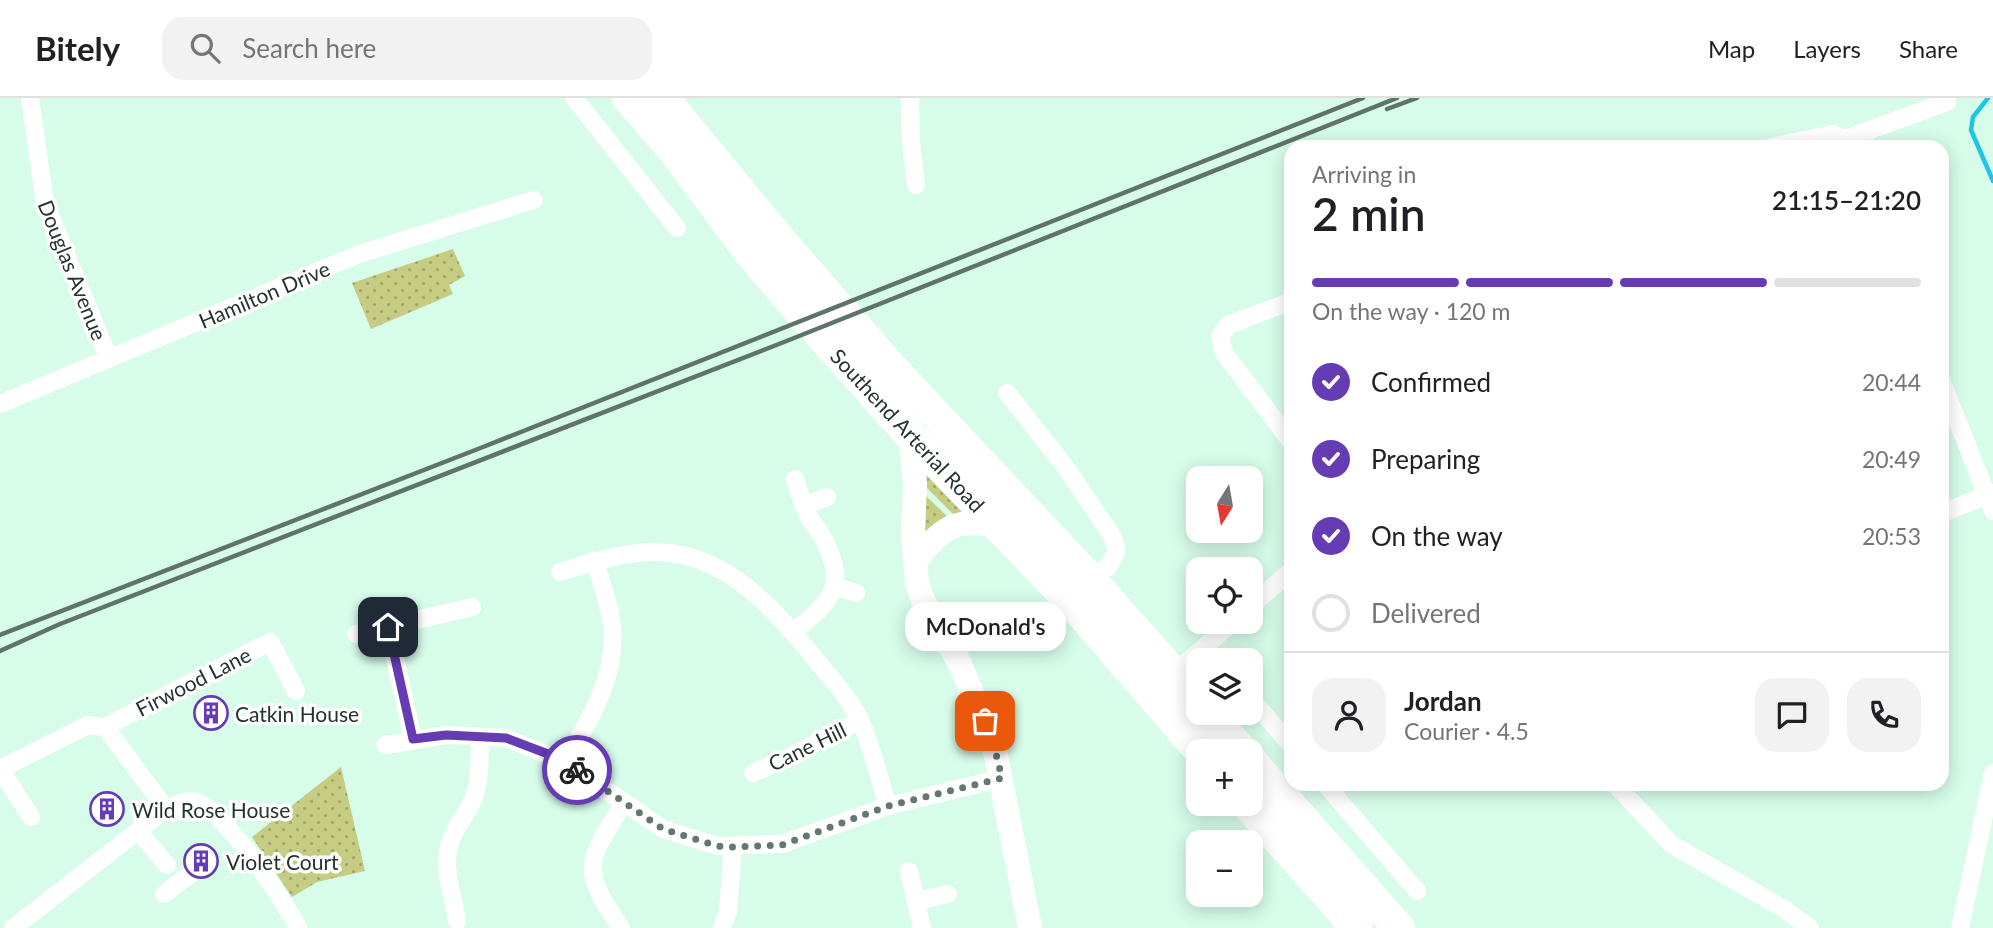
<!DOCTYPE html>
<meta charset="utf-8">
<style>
:root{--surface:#fff;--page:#f2f2f2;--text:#202124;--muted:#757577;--line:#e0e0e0;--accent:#653cb4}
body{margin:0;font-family:Lato,sans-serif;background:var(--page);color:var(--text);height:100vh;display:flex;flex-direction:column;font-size:26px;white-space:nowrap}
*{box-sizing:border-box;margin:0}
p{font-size:23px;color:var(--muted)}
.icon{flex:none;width:38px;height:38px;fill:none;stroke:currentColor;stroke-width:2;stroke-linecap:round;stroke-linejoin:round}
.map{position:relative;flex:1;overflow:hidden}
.panel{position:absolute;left:1284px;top:42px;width:665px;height:651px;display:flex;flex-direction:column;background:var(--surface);border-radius:21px;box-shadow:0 4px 18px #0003}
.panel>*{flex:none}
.needle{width:46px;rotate:191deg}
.fabs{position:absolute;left:1186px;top:368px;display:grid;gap:14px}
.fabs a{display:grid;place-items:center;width:77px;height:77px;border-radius:14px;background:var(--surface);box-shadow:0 4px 18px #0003;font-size:35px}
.pin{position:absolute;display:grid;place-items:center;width:60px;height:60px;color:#fff;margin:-30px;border-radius:14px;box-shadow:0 4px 10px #0006}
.courier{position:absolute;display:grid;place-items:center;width:70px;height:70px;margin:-35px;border:5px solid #653cb4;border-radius:50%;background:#fff;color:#222;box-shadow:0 2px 9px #0007}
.bubble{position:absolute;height:49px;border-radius:21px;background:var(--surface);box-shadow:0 4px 18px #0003;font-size:23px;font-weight:600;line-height:49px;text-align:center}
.headline em{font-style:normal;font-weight:600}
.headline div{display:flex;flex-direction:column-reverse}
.headline{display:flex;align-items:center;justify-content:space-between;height:119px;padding:0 28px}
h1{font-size:46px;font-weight:600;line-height:52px}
.bar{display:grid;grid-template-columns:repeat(4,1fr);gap:10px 7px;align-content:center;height:84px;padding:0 28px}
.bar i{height:9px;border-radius:5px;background:var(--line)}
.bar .selected{background:var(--accent)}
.bar p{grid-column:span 4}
.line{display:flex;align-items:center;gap:18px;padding:0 28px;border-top:2px solid var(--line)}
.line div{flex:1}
.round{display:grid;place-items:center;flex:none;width:74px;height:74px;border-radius:21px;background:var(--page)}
ol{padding:0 28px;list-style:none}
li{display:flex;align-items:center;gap:21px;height:77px}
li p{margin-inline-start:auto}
li .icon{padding:7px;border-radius:50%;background:var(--accent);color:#fff;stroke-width:4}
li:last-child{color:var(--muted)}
li i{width:38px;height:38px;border:4px solid var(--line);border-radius:50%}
header{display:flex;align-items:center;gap:42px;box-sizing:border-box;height:98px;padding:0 35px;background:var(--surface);border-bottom:2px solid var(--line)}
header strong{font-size:33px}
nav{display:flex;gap:38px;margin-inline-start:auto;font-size:24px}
.search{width:490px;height:63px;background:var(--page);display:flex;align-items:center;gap:18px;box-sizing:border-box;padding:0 24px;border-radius:21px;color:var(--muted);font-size:26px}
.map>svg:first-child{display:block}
</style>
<header>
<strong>Bitely</strong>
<div class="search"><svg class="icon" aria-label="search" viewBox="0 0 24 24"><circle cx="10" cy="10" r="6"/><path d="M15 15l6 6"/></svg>Search here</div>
<nav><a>Map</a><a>Layers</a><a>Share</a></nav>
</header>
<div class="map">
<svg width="1993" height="830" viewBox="0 0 1993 830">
<defs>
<pattern id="grass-dots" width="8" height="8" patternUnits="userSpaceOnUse" patternTransform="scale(1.75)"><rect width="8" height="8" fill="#c6cc82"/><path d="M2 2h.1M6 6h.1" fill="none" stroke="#a1a66b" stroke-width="1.8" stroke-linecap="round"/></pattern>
</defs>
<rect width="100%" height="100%" fill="#d7fcea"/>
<g fill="url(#grass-dots)">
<polygon points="453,151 465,178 449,187 453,196 371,231 352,185"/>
<polygon points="922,367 969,413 955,418 922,385"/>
<polygon points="921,393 949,420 924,440"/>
<polygon points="341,669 365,773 317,784 292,799 252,739"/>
</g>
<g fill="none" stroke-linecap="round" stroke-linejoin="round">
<polyline stroke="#20c4e5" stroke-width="4.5" points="1988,0 1973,19 1971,32 1993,83"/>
<g stroke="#fff" stroke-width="18">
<polyline points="30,0 45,105 109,261"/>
<polyline points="574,0 677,130"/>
<polyline points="910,0 911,44 916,87"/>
<polyline points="1845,41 1947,4"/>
<polyline points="1771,49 1833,36 1845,41 1848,49"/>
<polyline points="1292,203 1228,227 1220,238 1224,255 1292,345"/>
<polyline points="1942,284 1993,413"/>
<polyline points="1007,295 1064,367 1113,439 1117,453 1109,468 1091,482"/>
<polyline points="0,306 362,155 534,102"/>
<polyline points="804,408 827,399"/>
<polyline points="1942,415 1993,395"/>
<path d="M560,474C590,465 622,454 654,454C726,454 774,511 816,562C831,580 850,601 860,622C872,648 879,681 888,708"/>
<polyline points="834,488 856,495"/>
<polyline points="1251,508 1292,472"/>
<polyline points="388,529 413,641"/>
<path d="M793,534C834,503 849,484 820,435C816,429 811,423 808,417C802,406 799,393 795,381"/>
<polyline points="356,536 472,509"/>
<polyline points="1174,575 1234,523"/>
<polyline points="1251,601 1292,648"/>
<polyline points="386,647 446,637 506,640 565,664 663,731 717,748 782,746 888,708 1002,680"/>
<path d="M565,664C590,622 617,578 612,527C609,505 601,484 595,463"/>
<polyline points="753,675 786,661 860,622"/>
<polyline points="1325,686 1417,793"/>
<polyline points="1615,686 1671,746 1784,811 1810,830"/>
<polyline points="166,711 105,629 270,544 296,593"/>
<polyline points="31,719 0,671 88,627 105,629"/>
<polyline points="138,733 167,767"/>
<polyline points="909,773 922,830"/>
<polyline points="164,796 193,774"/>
<polyline points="916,803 948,796"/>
<path d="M457,823C454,801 444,776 448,753C451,734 464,721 472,704C481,685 479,660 480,639"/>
<path d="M13,830L166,711C176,707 186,701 197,704C223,712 285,803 298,830"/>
<path d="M621,830C579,769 587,764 624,705"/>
<polyline points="722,830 728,813 733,749"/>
<polyline points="1960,830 1993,675"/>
</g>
<g stroke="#fff" stroke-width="24">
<polyline points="910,337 915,384 913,437 917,485 923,502 960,566 994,648 1030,830"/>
<path d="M916,462C943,430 954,419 998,428"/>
</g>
<g stroke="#fff" stroke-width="32">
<polyline points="628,0 674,53 749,154 809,224 910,337 1074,507 1200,653"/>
<polyline points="663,0 780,142 890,268 1091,482 1199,604"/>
<polyline points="1208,614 1242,653"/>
<polyline points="1251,663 1399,830"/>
<polyline points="1246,705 1357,830"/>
</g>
<g stroke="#5e7369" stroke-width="4.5">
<polyline points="1387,11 1417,0"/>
<polyline points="0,537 483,349 1363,0"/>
<polyline points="0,553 60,526 784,244 1397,0"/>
</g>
</g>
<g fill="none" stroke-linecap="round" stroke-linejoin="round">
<polyline stroke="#63796f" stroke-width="7" stroke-dasharray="0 12.6" points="577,672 663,731 717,748 733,749 782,747 888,708 1002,680 994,648 985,623"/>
<polyline stroke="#653cb4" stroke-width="9" points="388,529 413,641 446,637 506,640 548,656 577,672"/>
</g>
<defs>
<g id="building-ring" transform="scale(1.75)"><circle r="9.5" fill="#fff" stroke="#653cb4" stroke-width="1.5"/><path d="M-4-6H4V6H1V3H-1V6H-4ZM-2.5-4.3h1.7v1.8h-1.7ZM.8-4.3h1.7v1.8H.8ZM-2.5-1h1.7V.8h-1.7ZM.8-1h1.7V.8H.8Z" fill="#653cb4"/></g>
</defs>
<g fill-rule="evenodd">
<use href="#building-ring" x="211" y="615"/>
<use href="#building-ring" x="107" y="711"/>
<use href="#building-ring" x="201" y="763"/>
</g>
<g text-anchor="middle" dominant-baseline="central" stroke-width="7" stroke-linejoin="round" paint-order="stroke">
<g font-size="21" fill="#25332d" stroke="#fff">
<text transform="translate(73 172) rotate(68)">Douglas Avenue</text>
<text transform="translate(264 196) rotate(-23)">Hamilton Drive</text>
<text transform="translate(908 332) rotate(47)">Southend Arterial Road</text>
<text transform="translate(193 583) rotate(-27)">Firwood Lane</text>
<text transform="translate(807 648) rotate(-26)">Cane Hill</text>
</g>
<g font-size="21" fill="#25332d" stroke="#fff" text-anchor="start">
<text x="235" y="615">Catkin House</text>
<text x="132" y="711">Wild Rose House</text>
<text x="226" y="763">Violet Court</text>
</g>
</g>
</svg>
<div class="fabs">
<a><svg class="needle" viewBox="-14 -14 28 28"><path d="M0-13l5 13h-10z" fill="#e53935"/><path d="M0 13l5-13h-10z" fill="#757577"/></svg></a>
<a><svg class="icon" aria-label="locate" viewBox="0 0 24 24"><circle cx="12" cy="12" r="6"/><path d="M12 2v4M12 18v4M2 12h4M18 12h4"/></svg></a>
<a><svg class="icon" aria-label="layers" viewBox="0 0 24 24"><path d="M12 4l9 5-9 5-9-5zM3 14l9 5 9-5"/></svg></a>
<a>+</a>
<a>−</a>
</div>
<div class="pin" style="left:985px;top:623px;background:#ea580c"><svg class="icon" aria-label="bag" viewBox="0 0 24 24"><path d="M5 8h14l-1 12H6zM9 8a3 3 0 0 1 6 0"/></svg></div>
<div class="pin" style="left:388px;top:529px;background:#1f2937"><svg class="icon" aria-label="home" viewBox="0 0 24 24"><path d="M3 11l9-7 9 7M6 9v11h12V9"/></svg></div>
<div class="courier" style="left:577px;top:672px"><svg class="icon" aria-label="bike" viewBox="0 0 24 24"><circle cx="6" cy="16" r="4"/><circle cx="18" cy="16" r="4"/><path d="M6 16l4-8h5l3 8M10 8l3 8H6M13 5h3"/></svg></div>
<div class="bubble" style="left:905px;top:504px;width:161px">McDonald's</div>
<section class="panel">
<div class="headline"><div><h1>2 min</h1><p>Arriving in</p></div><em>21:15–21:20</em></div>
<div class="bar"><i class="selected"></i><i class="selected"></i><i class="selected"></i><i></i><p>On the way · 120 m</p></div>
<ol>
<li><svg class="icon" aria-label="check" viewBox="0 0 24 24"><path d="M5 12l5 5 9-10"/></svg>Confirmed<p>20:44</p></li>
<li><svg class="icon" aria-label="check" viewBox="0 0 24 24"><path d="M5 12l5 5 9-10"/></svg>Preparing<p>20:49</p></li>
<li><svg class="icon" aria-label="check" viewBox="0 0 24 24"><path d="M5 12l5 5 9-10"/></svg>On the way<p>20:53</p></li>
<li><i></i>Delivered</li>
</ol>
<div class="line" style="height:126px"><a class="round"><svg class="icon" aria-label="person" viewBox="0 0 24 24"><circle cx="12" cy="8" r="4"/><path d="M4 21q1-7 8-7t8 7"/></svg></a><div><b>Jordan</b><p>Courier · 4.5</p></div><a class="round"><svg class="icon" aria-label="chat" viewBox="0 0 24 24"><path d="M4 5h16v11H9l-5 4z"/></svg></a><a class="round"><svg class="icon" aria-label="phone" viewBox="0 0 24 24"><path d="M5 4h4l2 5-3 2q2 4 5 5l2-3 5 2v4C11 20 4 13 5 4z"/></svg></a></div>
</section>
</div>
